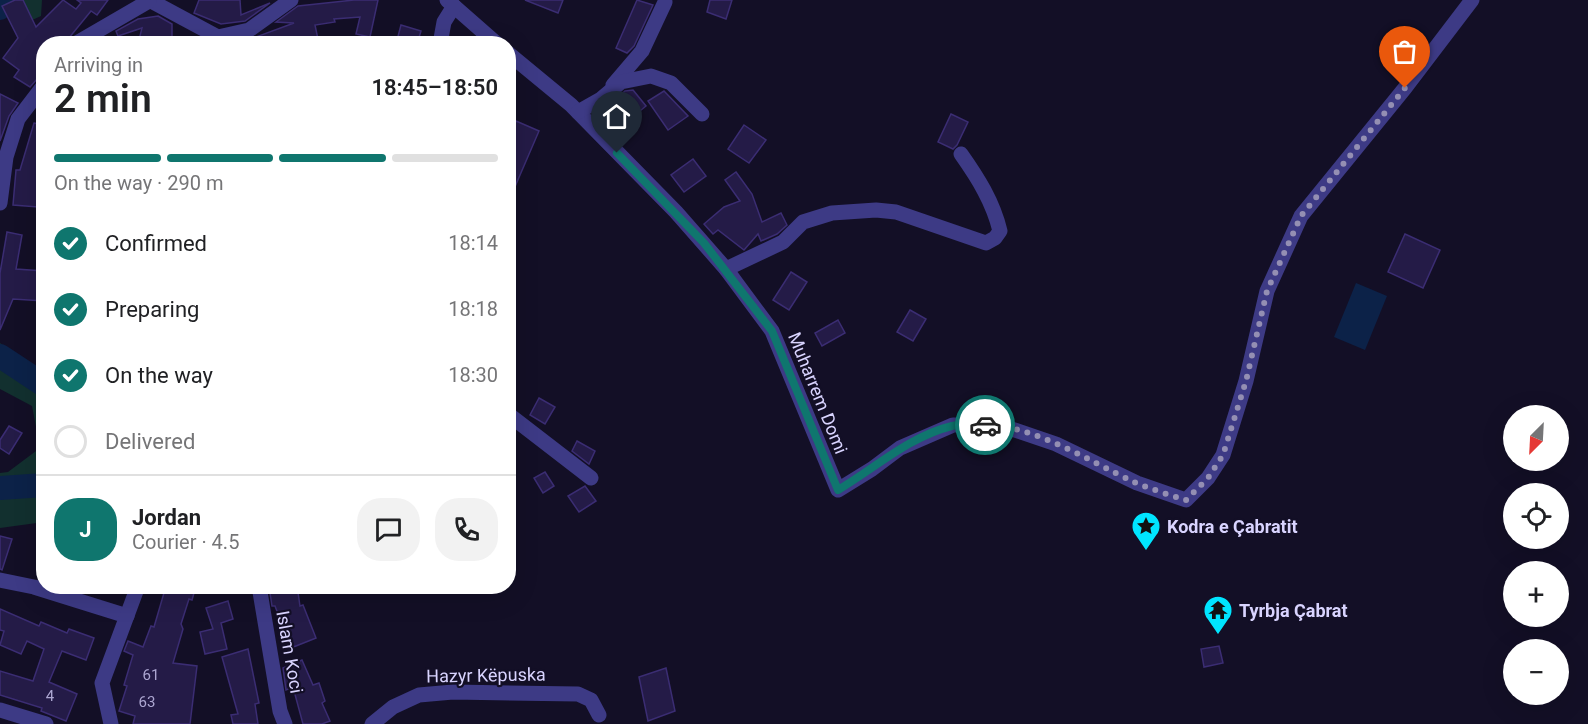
<!DOCTYPE html>
<meta charset="utf-8">
<style>
:root{--surface:#fff;--page:#f2f2f2;--text:#202124;--muted:#757577;--line:#e0e0e0;--accent:#0f766e}
body{margin:0;font-family:Roboto,sans-serif;background:var(--page);color:var(--text);height:100vh;display:flex;flex-direction:column;font-size:22px;white-space:nowrap}
*{box-sizing:border-box;margin:0}
p{font-size:20px;color:var(--muted)}
.icon{flex:none;width:33px;height:33px;fill:none;stroke:currentColor;stroke-width:2;stroke-linecap:round;stroke-linejoin:round}
.map{position:relative;flex:1;overflow:hidden}
.side{position:absolute;left:36px;top:36px;width:480px;height:558px;display:flex;flex-direction:column;background:var(--surface);border-radius:24px;box-shadow:0 6px 24px #0002}
.side>*{flex:none}
.needle{width:39px;rotate:204deg}
.fabs{position:absolute;left:1503px;top:405px;display:grid;gap:12px}
.fabs a{display:grid;place-items:center;width:66px;height:66px;border-radius:50%;background:var(--surface);box-shadow:0 6px 24px #0002;font-size:30px}
.pin{position:absolute;display:grid;place-items:center;width:51px;height:51px;color:#fff;margin:-62px -26px;border-radius:50% 50% 50% 0;rotate:-45deg;box-shadow:0 0 6px #0007}
.pin .icon{rotate:45deg}
.courier{position:absolute;display:grid;place-items:center;width:60px;height:60px;margin:-30px;border:4px solid #0f766e;border-radius:50%;background:#fff;color:#222;box-shadow:0 2px 8px #0007}
.overview em{font-style:normal;font-weight:600}
.overview div{display:flex;flex-direction:column-reverse}
.overview{display:flex;align-items:center;justify-content:space-between;height:102px;padding:0 18px}
h1{font-size:39px;font-weight:600;line-height:45px}
.bar{display:grid;grid-template-columns:repeat(4,1fr);gap:9px 6px;align-content:center;height:72px;padding:0 18px}
.bar i{height:8px;border-radius:4px;background:var(--line)}
.bar .on{background:var(--accent)}
.bar p{grid-column:span 4}
.line{display:flex;align-items:center;gap:15px;padding:0 18px;border-top:2px solid var(--line)}
.line div{flex:1}
.round{display:grid;place-items:center;flex:none;width:63px;height:63px;border-radius:24px;background:var(--page)}
ol{padding:0 18px;list-style:none}
li{display:flex;align-items:center;gap:18px;height:66px}
li p{margin-inline-start:auto}
li .icon{padding:6px;border-radius:50%;background:var(--accent);color:#fff;stroke-width:4}
li:last-child{color:var(--muted)}
li i{width:33px;height:33px;border:3px solid var(--line);border-radius:50%}
.map>svg:first-child{display:block}
</style>
<div class="map">
<svg width="1588" height="724" viewBox="0 0 1588 724">
<rect width="100%" height="100%" fill="#130f26"/>
<g fill="#12302f">
<polygon points="0,0 42,0 41,16 30,21 17,6 0,20"/>
<polygon points="0,343 43,374 44,522 0,528 0,473 8,472 40,448 32,406 0,389"/>
</g>
<polygon fill="#0c2248" points="1356,283 1387,296 1365,350 1334,337"/>
<g fill="none" stroke-linecap="round" stroke-linejoin="round">
<g stroke="#0c2248" stroke-width="24">
<polyline points="0,8 10,0"/>
<polyline points="0,356 44,385"/>
<polyline points="0,488 44,485"/>
</g>
</g>
<g fill="#241b47" stroke="#3b2d73" stroke-width="1.5">
<polygon points="15,0 23,0 36,27 63,0 76,9 81,3 77,0 108,0 97,15 91,11 64,44 44,44 44,75 37,79 30,87 14,77 19,70 3,58 18,38 2,6"/>
<polygon points="199,0 240,0 241,15 270,3 245,21 221,24 194,13"/>
<polygon points="354,0 378,0 370,37 356,34 360,17 334,19 335,22 315,25 319,44 237,44 294,23 276,22 298,6"/>
<polygon points="525,0 563,0 558,13"/>
<polygon points="637,0 653,5 634,46 627,53 616,48"/>
<polygon points="710,0 732,0 726,19 707,12"/>
<polygon points="158,16 172,24 172,44 138,44 142,28 118,36 116,31 138,19"/>
<polygon points="401,25 421,31 417,44 396,44"/>
<polygon points="633,90 646,106 629,120 614,101 625,91"/>
<polygon points="664,91 688,116 668,130 648,101"/>
<polygon points="0,94 18,103 9,116 0,141"/>
<polygon points="951,114 968,122 957,145 953,149 938,142"/>
<polygon points="516,121 539,131 508,203 508,139"/>
<polygon points="34,123 44,125 44,162 38,207 13,205 16,170 20,170"/>
<polygon points="744,125 766,140 749,163 728,149"/>
<polygon points="693,159 706,176 684,192 671,175"/>
<polygon points="736,172 752,194 762,222 781,213 787,225 777,234 761,241 758,234 744,250 718,230 713,234 704,224 724,207 740,201 725,180"/>
<polygon points="7,232 22,235 16,269 44,271 44,301 13,299 0,330 0,273"/>
<polygon points="1405,234 1440,250 1423,288 1388,272"/>
<polygon points="791,272 807,282 789,310 773,300"/>
<polygon points="910,310 926,319 913,341 897,332"/>
<polygon points="838,320 845,333 822,346 815,333"/>
<polygon points="539,398 555,407 545,424 530,415"/>
<polygon points="9,426 22,433 9,454 0,448 0,440"/>
<polygon points="577,441 595,451 589,464 572,451"/>
<polygon points="545,472 554,486 543,493 534,478"/>
<polygon points="585,486 596,501 579,512 568,496"/>
<polygon points="0,536 12,539 2,570 0,569"/>
<polygon points="166,586 196,586 192,600 189,599 181,624 183,629 173,663 197,666 190,724 133,724 135,716 119,711 127,686 124,685 133,655 124,651 128,641 143,647 151,626 154,627"/>
<polygon points="269,586 297,586 300,606 303,605 316,638 291,648 275,606 272,606"/>
<polygon points="228,601 233,619 221,623 227,649 205,654 200,632 213,629 206,608"/>
<polygon points="0,609 39,626 41,622 67,633 69,629 94,638 86,660 62,651 49,682 77,694 66,721 41,711 42,708 0,695 0,671 33,681 44,649 27,641 21,654 0,645 4,631 0,630"/>
<polygon points="1219,646 1223,663 1204,667 1201,649"/>
<polygon points="248,649 259,703 255,704 258,724 233,724 231,715 238,714 222,657"/>
<polygon points="302,660 313,685 319,683 325,701 322,703 330,721 322,724 303,724 293,687 286,690 283,668"/>
<polygon points="666,668 675,711 648,721 639,677"/>
</g>
<g fill="none" stroke-linecap="round" stroke-linejoin="round">
<g stroke="#3d3a85" stroke-width="15">
<polyline points="149,0 218,37"/>
<polyline points="447,0 497,44"/>
<polyline points="218,37 249,30 291,0"/>
<polyline points="75,44 149,1"/>
<polyline points="440,44 444,22 454,6"/>
<polyline points="508,53 571,105 676,212 726,269 772,331 838,490 872,469 900,448 953,425 1000,425 1056,444 1137,483 1186,500 1208,478 1223,455 1246,381 1267,291 1301,216 1405,88 1472,0"/>
<polyline points="613,85 642,51 665,2"/>
<polyline points="578,112 601,99 621,82 651,76 671,83 702,114"/>
<polyline points="0,203 6,157 18,119 44,85"/>
<path d="M726,269L783,242L803,222L832,213L876,210L896,212L986,243L995,238L1000,231C993,202 978,178 961,154"/>
<polyline points="508,414 591,478"/>
<polyline points="0,580 34,587 127,616"/>
<polyline points="259,586 280,711 285,724"/>
<polyline points="0,710 46,724"/>
<polyline points="111,724 102,683 138,586"/>
<polyline points="372,724 393,707 419,695 453,692 578,694 591,700 599,715"/>
</g>
</g>
<g fill="none" stroke-linecap="round" stroke-linejoin="round">
<path stroke="#948fb3" stroke-width="6" stroke-dasharray="0 10.8" d="M985,425C1033,425 1091,462 1134,482C1151,489 1169,495 1186,500L1208,478L1223,455L1246,381L1267,291L1301,216L1405,88"/>
<path stroke="#0f766e" stroke-width="8" d="M617,153L704,243L772,331L838,490C875,468 910,436 952,426C962,423 975,425 985,425"/>
</g>
<defs>
<g id="sight-pin" transform="scale(1.5)"><path d="M0 17L-7.5 6A9.5 9.5 0 1 1 7.5 6Z" fill="#00e5ff" stroke="#130f26"/><path d="M0-6L1.8-2.2L6-1.7L2.9 1.2L3.7 5.4L0 3.3L-3.7 5.4L-2.9 1.2L-6-1.7L-1.8-2.2Z" fill="#111"/></g>
<g id="temple-pin" transform="scale(1.5)"><path d="M0 17L-7.5 6A9.5 9.5 0 1 1 7.5 6Z" fill="#00e5ff" stroke="#130f26"/><path d="M0-6L5-2H3V0L6.5 2.5H4V6H1.5V3h-3V6H-4V2.5H-6.5L-3 0V-2H-5Z" fill="#111"/></g>
</defs>
<g fill-rule="evenodd">
<use href="#sight-pin" x="1146" y="526"/>
<use href="#temple-pin" x="1218" y="610"/>
</g>
<g text-anchor="middle" dominant-baseline="central" stroke-width="4.5" stroke-linejoin="round" paint-order="stroke">
<g font-size="15" fill="#aca6d1">
<text x="151" y="675">61</text>
<text x="50" y="696">4</text>
<text x="147" y="702">63</text>
</g>
<g font-size="18" fill="#d9d4ff" stroke="#130f26">
<text transform="translate(818 393) rotate(68)">Muharrem Domi</text>
<text transform="translate(290 652) rotate(80)">Islam Koci</text>
<text transform="translate(486 675) rotate(-1)">Hazyr Këpuska</text>
</g>
<g font-size="18" font-weight="bold" fill="#d9d4ff" stroke="#130f26" text-anchor="start">
<text x="1167" y="526">Kodra e Çabratit</text>
<text x="1239" y="610">Tyrbja Çabrat</text>
</g>
</g>
</svg>
<div class="fabs">
<a><svg class="needle" viewBox="-14 -14 28 28"><path d="M0-13l5 13h-10z" fill="#e53935"/><path d="M0 13l5-13h-10z" fill="#757577"/></svg></a>
<a><svg class="icon" aria-label="locate" viewBox="0 0 24 24"><circle cx="12" cy="12" r="6"/><path d="M12 2v4M12 18v4M2 12h4M18 12h4"/></svg></a>
<a>+</a>
<a>−</a>
</div>
<div class="pin" style="left:1405px;top:88px;background:#ea580c"><svg class="icon" aria-label="bag" viewBox="0 0 24 24"><path d="M5 8h14l-1 12H6zM9 8a3 3 0 0 1 6 0"/></svg></div>
<div class="pin" style="left:617px;top:153px;background:#1f2937"><svg class="icon" aria-label="home" viewBox="0 0 24 24"><path d="M3 11l9-7 9 7M6 9v11h12V9"/></svg></div>
<div class="courier" style="left:985px;top:425px"><svg class="icon" aria-label="car" viewBox="0 0 24 24"><path d="M5 17H2v-5l4-1 3-4h7l3 4 3 1v5h-3M9 17h6M6 11h13"/><circle cx="7" cy="17" r="2"/><circle cx="17" cy="17" r="2"/></svg></div>
<section class="side">
<div class="overview"><div><h1>2 min</h1><p>Arriving in</p></div><em>18:45–18:50</em></div>
<div class="bar"><i class="on"></i><i class="on"></i><i class="on"></i><i></i><p>On the way · 290 m</p></div>
<ol>
<li><svg class="icon" aria-label="check" viewBox="0 0 24 24"><path d="M5 12l5 5 9-10"/></svg>Confirmed<p>18:14</p></li>
<li><svg class="icon" aria-label="check" viewBox="0 0 24 24"><path d="M5 12l5 5 9-10"/></svg>Preparing<p>18:18</p></li>
<li><svg class="icon" aria-label="check" viewBox="0 0 24 24"><path d="M5 12l5 5 9-10"/></svg>On the way<p>18:30</p></li>
<li><i></i>Delivered</li>
</ol>
<div class="line" style="height:108px"><b class="round" style="background:var(--accent);color:#fff">J</b><div><b>Jordan</b><p>Courier · 4.5</p></div><a class="round"><svg class="icon" aria-label="chat" viewBox="0 0 24 24"><path d="M4 5h16v11H9l-5 4z"/></svg></a><a class="round"><svg class="icon" aria-label="phone" viewBox="0 0 24 24"><path d="M5 4h4l2 5-3 2q2 4 5 5l2-3 5 2v4C11 20 4 13 5 4z"/></svg></a></div>
</section>
</div>
